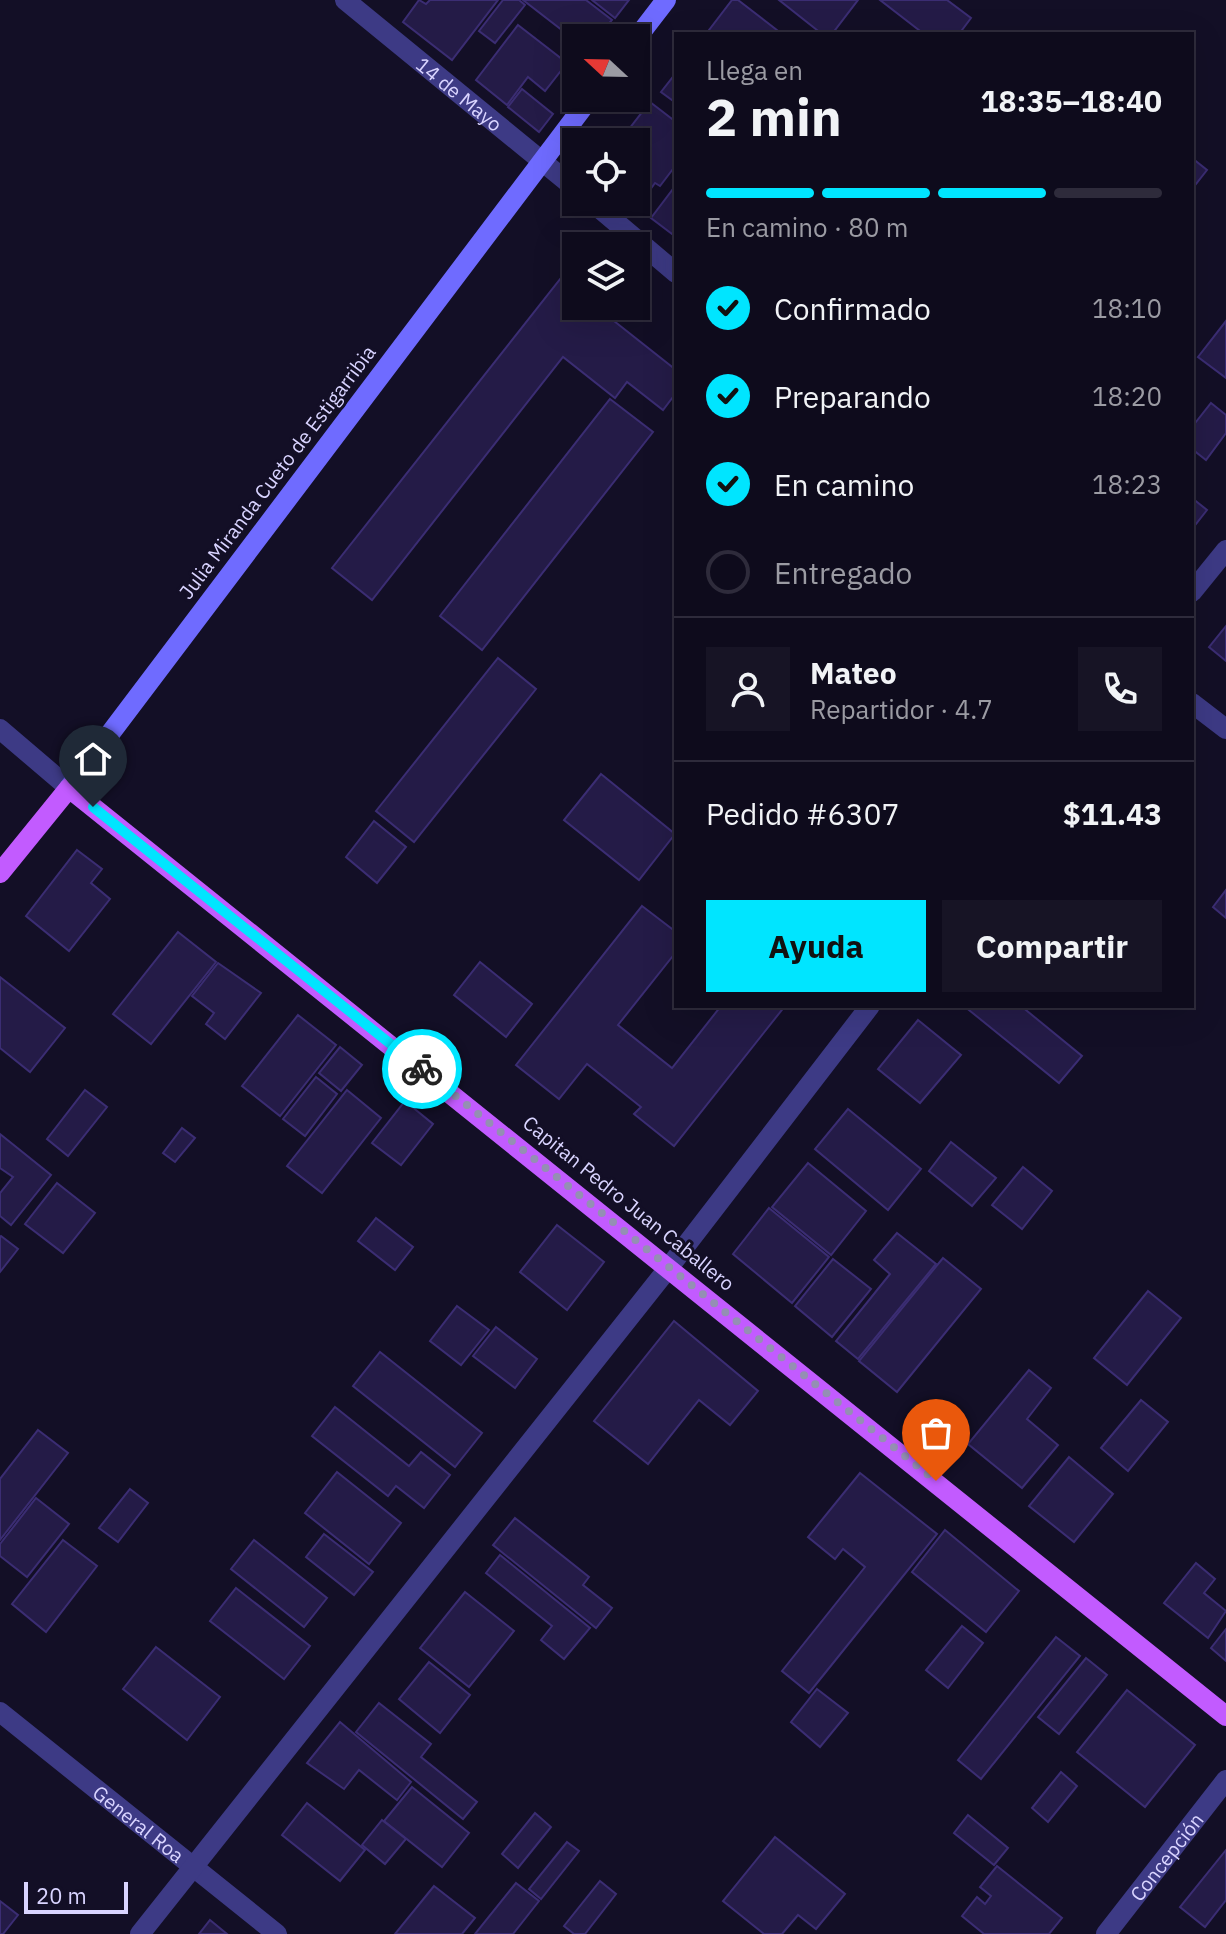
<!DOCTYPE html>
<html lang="es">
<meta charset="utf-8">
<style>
:root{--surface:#0e0b1c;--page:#171425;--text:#f1f3f6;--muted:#9b9ba3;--line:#2e2b3b;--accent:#00e5ff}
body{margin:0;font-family:"IBM Plex Sans",sans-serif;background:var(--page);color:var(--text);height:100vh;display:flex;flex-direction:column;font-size:30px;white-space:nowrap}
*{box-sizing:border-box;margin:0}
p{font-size:26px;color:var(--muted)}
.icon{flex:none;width:44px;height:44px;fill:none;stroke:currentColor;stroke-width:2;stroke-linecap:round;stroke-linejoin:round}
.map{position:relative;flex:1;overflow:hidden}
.drawer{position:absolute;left:674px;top:32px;width:520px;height:976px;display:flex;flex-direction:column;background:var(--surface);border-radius:0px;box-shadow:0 8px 32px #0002,0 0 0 2px var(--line)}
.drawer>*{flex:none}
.needle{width:52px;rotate:292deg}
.fabs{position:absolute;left:562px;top:24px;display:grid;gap:16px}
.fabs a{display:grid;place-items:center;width:88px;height:88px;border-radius:0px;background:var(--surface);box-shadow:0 8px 32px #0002,0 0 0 2px var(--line);font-size:40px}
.scale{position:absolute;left:24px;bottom:20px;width:104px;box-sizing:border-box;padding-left:8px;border:4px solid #d9d4ff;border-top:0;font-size:22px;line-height:28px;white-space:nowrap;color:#d9d4ff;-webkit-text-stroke:6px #130f26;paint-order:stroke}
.pin{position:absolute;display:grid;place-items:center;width:68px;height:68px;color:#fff;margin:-82px -34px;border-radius:50% 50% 50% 0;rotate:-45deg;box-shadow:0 0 8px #0007}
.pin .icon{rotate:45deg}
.courier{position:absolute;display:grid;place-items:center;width:80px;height:80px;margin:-40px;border:6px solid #00e5ff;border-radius:50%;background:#fff;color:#222;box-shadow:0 2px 10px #0007}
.head em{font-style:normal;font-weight:700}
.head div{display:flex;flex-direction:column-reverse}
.head{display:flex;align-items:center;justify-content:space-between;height:136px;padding:0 32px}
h1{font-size:52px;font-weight:700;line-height:60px}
.bar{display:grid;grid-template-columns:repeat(4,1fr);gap:12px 8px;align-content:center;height:96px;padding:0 32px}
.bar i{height:10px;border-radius:6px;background:var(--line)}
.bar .on{background:var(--accent)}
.bar p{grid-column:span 4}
.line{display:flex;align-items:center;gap:20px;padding:0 32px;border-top:2px solid var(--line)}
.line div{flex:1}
.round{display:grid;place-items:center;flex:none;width:84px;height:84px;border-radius:0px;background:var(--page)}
ol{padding:0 32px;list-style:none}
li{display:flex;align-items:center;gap:24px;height:88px}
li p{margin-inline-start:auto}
li .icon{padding:8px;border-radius:50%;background:var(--accent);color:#111;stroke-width:4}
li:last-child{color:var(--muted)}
li i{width:44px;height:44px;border:4px solid var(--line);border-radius:50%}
.action{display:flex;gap:16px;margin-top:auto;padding:16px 32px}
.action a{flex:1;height:92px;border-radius:0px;background:var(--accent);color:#111;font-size:32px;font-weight:700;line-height:92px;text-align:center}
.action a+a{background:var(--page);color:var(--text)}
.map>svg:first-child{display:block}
</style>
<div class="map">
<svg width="1226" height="1934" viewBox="0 0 1226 1934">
<rect width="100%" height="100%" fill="#130f26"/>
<g fill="#241b47" stroke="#3b2d73" stroke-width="2">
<polygon points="419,0 426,4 430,0 498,0 452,60 403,22"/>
<polygon points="503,0 519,0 525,5 495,43 479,31"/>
<polygon points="523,0 586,0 612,20 597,38 576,38 576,41"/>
<polygon points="592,0 629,0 615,18"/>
<polygon points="732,0 738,0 782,34 706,34"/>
<polygon points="779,0 858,0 832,34 822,34"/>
<polygon points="880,0 947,0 971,18 959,34 924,34"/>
<polygon points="518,25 567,63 545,91 528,77 507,105 476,80"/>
<polygon points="676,73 676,103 661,92"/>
<polygon points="522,89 553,114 539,132 508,107"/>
<polygon points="650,102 676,122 676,165 660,186 655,183 637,208 629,202 636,202 636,142 619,142"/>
<polygon points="1192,158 1207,170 1192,189"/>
<polygon points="676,185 676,237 651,218"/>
<polygon points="561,278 576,291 576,306 595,306 676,370 676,393 663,410 627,382 615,398 563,357 372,600 332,568"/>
<polygon points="1226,321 1226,378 1198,357"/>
<polygon points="610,399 653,432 482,650 440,616"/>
<polygon points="1211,403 1226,415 1226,433 1206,460 1192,449 1192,427"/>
<polygon points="1192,498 1207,510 1192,529"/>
<polygon points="1226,626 1226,661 1209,647"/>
<polygon points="498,658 536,689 414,842 376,811"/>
<polygon points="601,774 675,834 639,880 564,820"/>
<polygon points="374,821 406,847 377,883 346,857"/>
<polygon points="77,850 102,869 91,883 110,899 69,951 26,916"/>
<polygon points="1226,890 1226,918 1213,907"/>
<polygon points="642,906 676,932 676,952 618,1025 672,1068 721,1006 785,1006 674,1146 634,1114 641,1107 587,1064 559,1099 516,1065"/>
<polygon points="178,932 216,962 151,1044 113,1014"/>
<polygon points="480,962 532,1004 506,1037 454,995"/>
<polygon points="218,963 261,993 225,1039 206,1024 214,1013 192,996"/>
<polygon points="0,977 65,1028 30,1072 0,1048"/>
<polygon points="964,1006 1021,1006 1082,1056 1059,1083"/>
<polygon points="298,1015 336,1045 280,1116 242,1086"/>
<polygon points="918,1020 961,1055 920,1103 878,1069"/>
<polygon points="340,1047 362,1065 341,1091 319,1073"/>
<polygon points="316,1077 337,1094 305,1136 283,1119"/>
<polygon points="85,1090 107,1107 68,1156 47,1139"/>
<polygon points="347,1090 381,1118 322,1193 287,1166"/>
<polygon points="405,1101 433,1124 401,1165 372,1143"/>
<polygon points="848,1109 921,1169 888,1210 815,1149"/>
<polygon points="182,1128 195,1138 175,1162 163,1153"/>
<polygon points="0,1134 51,1175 11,1225 0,1216 0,1193 13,1177 0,1168"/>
<polygon points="951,1142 996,1178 972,1206 929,1171"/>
<polygon points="808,1163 866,1211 831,1255 772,1207"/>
<polygon points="1023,1167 1052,1191 1022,1229 992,1205"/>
<polygon points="57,1183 95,1213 63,1253 25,1224"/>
<polygon points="769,1208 829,1257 792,1303 733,1254"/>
<polygon points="376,1218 413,1247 395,1270 358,1241"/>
<polygon points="557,1225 604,1262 567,1310 520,1272"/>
<polygon points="897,1233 936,1264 858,1359 836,1341 890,1274 874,1260"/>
<polygon points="1,1236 18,1249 0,1272 0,1237"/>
<polygon points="943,1258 981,1289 897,1392 859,1361"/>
<polygon points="833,1259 871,1289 832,1337 795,1306"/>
<polygon points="1148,1291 1181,1318 1127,1385 1094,1358"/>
<polygon points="457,1306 489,1330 461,1365 430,1341"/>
<polygon points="674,1321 758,1391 730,1425 699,1400 648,1464 594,1421"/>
<polygon points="496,1327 537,1359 515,1388 473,1356"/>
<polygon points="380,1352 482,1433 455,1467 353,1386"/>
<polygon points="1029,1370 1051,1388 1027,1419 1058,1445 1022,1488 968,1444"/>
<polygon points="1141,1400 1168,1422 1128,1471 1101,1448"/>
<polygon points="335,1407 409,1466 421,1452 450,1475 424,1508 396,1486 388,1496 312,1436"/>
<polygon points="38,1430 68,1453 0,1540 0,1479"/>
<polygon points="1069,1457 1113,1494 1074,1542 1029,1506"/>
<polygon points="337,1472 401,1523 369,1564 305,1513"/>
<polygon points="860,1473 937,1534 809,1693 782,1671 865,1567 843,1549 835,1559 808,1537"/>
<polygon points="130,1489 148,1503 118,1542 99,1528"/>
<polygon points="36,1498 69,1524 27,1577 0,1556 0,1544"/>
<polygon points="515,1518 589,1577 583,1585 612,1608 596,1628 493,1545"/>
<polygon points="945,1530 1019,1591 986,1632 912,1572"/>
<polygon points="324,1534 373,1572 354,1595 306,1557"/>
<polygon points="63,1540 97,1566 46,1632 12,1604"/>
<polygon points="254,1540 327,1598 304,1627 231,1569"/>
<polygon points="500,1555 590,1628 564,1659 541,1640 552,1626 486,1573"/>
<polygon points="1196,1563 1215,1579 1204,1593 1226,1611 1208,1638 1164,1603"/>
<polygon points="236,1588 310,1646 284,1679 210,1621"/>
<polygon points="465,1592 514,1631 469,1687 420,1648"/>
<polygon points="962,1626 983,1643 948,1688 926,1670"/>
<polygon points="1226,1629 1226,1661 1211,1648"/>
<polygon points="1056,1637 1080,1656 981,1779 958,1760"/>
<polygon points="156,1647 220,1697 187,1740 123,1689"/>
<polygon points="1086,1658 1107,1675 1059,1734 1038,1717"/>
<polygon points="429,1662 470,1695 440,1733 399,1699"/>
<polygon points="817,1689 848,1713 820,1747 791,1722"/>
<polygon points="1127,1690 1195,1745 1145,1807 1077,1752"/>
<polygon points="379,1703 431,1744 421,1757 477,1802 463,1819 356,1732"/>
<polygon points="340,1722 411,1782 397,1800 359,1770 344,1789 307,1763"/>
<polygon points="1061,1772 1077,1786 1048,1822 1032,1808"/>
<polygon points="412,1787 469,1833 442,1867 384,1821"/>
<polygon points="307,1803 365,1850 340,1881 282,1835"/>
<polygon points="535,1813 551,1827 518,1868 502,1854"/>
<polygon points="968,1815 1008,1848 994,1865 954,1833"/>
<polygon points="382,1820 406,1839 385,1864 362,1845"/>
<polygon points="775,1837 845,1894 816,1929 798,1915 782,1934 764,1934 723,1901"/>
<polygon points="567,1842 579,1851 541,1899 529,1889"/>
<polygon points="1226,1850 1226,1900 1205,1927 1180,1907"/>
<polygon points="997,1866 1062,1918 1049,1934 984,1934 962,1916 977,1897 985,1904 991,1896 980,1887"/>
<polygon points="600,1881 616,1894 585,1934 574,1934 564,1926"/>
<polygon points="516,1883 539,1901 513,1934 475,1934"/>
<polygon points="434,1886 475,1918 462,1934 395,1934"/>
<polygon points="0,1901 18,1915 3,1934 0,1934"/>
<polygon points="210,1920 227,1934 199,1934"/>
</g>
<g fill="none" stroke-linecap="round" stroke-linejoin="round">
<g stroke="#3d3a85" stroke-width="20">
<path id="s1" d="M345,0L576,189"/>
<polyline points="592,202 676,273"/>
<polyline points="1192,592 1226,550"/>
<polyline points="1192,703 1226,729"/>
<polyline points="0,729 69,788"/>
<path id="s2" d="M0,1712L277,1934"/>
<polyline points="140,1934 670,1266 870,1006"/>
<path id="s3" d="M1106,1934L1226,1780"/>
</g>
<g stroke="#6f6bff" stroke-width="20">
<polyline points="636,39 666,0"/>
<polyline points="69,788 590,98"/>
</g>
<polyline stroke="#c25bff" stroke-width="20" points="0,873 69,788 1226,1716"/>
</g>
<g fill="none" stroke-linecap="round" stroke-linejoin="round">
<polyline stroke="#948fb3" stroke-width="8" stroke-dasharray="0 14.4" points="422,1069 936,1481"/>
<polyline stroke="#00e5ff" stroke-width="10" points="93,807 422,1069"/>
</g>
<g text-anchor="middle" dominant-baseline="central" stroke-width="6" stroke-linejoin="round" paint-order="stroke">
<g font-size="20" fill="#d9d4ff" stroke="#130f26">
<text stroke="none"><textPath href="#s1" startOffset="148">14 de Mayo</textPath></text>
<text transform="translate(277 472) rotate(-53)">Julia Miranda Cueto de Estigarribia</text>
<text transform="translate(629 1203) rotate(39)">Capitan Pedro Juan Caballero</text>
<text stroke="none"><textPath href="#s2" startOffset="178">General Roa</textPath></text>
<text stroke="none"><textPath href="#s3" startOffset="98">Concepción</textPath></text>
</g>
</g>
</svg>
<div class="fabs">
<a><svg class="needle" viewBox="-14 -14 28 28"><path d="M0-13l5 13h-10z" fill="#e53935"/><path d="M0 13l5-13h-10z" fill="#9b9ba3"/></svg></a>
<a><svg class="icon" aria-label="locate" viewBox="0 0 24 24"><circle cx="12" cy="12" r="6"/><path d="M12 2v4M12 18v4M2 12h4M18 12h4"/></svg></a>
<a><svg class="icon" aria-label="layers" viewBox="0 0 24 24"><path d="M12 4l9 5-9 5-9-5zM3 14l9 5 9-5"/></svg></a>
</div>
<div class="scale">20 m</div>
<div class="pin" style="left:936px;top:1481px;background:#ea580c"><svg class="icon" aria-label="bag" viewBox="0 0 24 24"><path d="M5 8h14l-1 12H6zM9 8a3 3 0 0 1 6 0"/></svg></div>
<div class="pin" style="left:93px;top:807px;background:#1f2937"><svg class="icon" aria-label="home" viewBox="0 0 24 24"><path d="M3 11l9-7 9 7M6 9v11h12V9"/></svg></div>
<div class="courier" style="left:422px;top:1069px"><svg class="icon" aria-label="bike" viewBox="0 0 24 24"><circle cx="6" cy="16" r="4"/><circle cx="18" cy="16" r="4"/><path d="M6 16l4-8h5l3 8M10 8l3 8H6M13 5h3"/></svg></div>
<section class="drawer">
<div class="head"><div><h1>2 min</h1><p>Llega en</p></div><em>18:35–18:40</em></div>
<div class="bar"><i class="on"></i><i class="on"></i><i class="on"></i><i></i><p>En camino · 80 m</p></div>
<ol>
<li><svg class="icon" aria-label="check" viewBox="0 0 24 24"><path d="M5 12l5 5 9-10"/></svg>Confirmado<p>18:10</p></li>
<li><svg class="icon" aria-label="check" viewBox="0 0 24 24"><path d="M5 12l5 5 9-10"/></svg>Preparando<p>18:20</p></li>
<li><svg class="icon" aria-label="check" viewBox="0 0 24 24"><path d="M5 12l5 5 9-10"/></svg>En camino<p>18:23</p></li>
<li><i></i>Entregado</li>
</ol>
<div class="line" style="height:144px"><a class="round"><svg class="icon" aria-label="person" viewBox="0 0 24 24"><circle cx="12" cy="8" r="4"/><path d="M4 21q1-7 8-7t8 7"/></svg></a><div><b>Mateo</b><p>Repartidor · 4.7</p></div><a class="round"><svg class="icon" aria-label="phone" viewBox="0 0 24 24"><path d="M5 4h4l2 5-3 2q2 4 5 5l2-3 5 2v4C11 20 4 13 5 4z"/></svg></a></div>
<div class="line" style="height:104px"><div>Pedido #6307</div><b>$11.43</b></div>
<div class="action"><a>Ayuda</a><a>Compartir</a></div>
</section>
</div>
